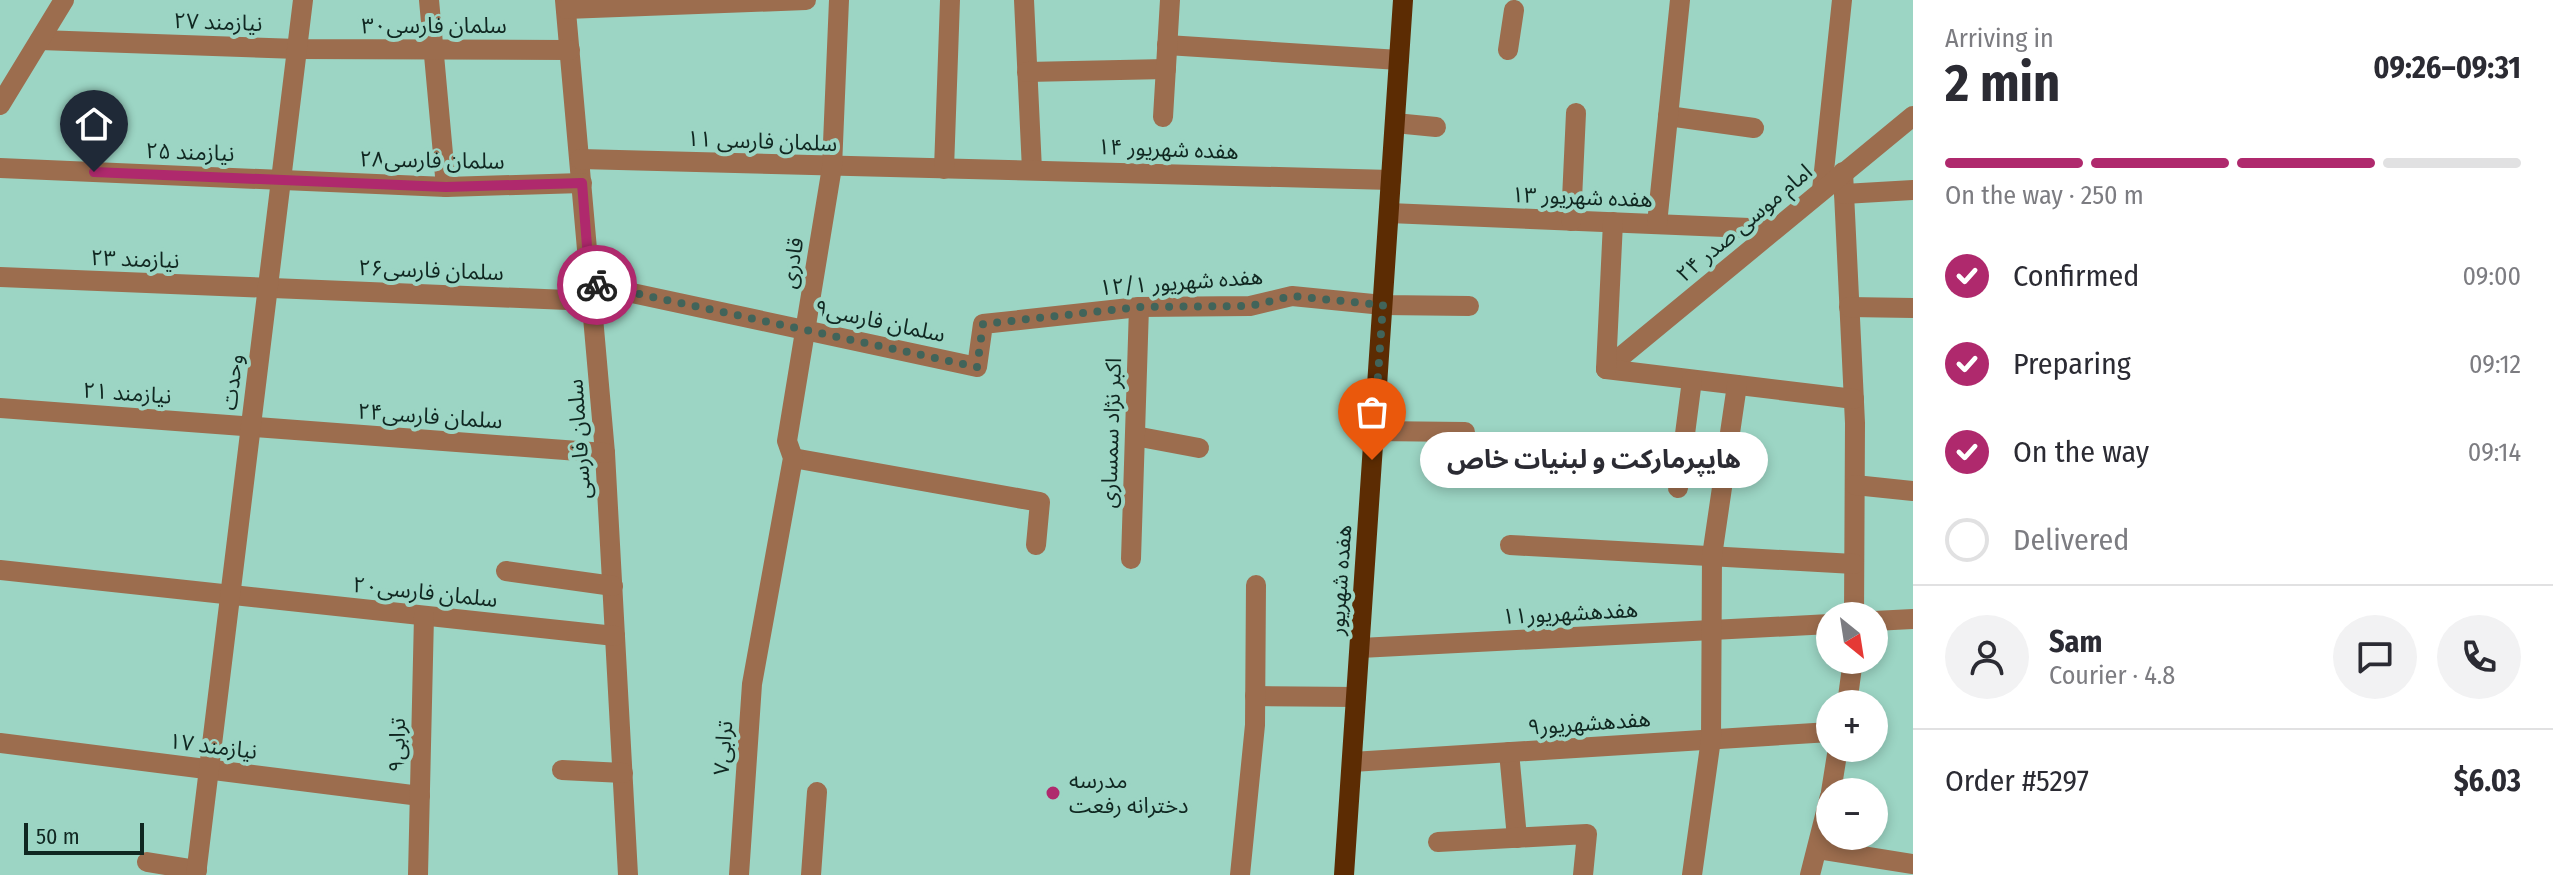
<!DOCTYPE html>
<meta charset="utf-8">
<style>
:root{--surface:#fff;--page:#f2f2f3;--text:#2b2b33;--muted:#7c7c81;--line:#e1e1e2;--accent:#af296d}
body{margin:0;font-family:"Fira Sans Condensed","Noto Sans Arabic",sans-serif;background:var(--page);color:var(--text);height:100vh;display:flex;flex-direction:column;font-size:30px;white-space:nowrap}
*{box-sizing:border-box;margin:0}
p{font-size:26px;color:var(--muted)}
.icon{flex:none;width:44px;height:44px;fill:none;stroke:currentColor;stroke-width:2;stroke-linecap:round;stroke-linejoin:round}
.map{position:relative;flex:1;overflow:hidden}
.details{display:flex;flex-direction:column;background:var(--surface);width:640px}
.details>*{flex:none}
.needle{width:52px;rotate:150deg}
.buttons{position:absolute;left:1816px;top:602px;display:grid;gap:16px}
.buttons a{display:grid;place-items:center;width:72px;height:72px;border-radius:50%;background:var(--surface);box-shadow:0 4px 12px #0003;font-size:40px}
.scale{position:absolute;left:24px;bottom:20px;width:120px;box-sizing:border-box;padding-left:8px;border:4px solid #102721;border-top:0;font-size:22px;line-height:28px;white-space:nowrap;color:#102721;-webkit-text-stroke:6px #9cd5c4;paint-order:stroke}
.pin{position:absolute;display:grid;place-items:center;width:68px;height:68px;color:#fff;margin:-82px -34px;border-radius:50% 50% 50% 0;rotate:-45deg;box-shadow:0 0 8px #0007}
.pin .icon{rotate:45deg}
.courier{position:absolute;display:grid;place-items:center;width:80px;height:80px;margin:-40px;border:6px solid #af296d;border-radius:50%;background:#fff;color:#222;box-shadow:0 2px 10px #0007}
.bubble{position:absolute;height:56px;border-radius:28px;background:var(--surface);box-shadow:0 4px 12px #0003;font-size:26px;font-weight:700;line-height:56px;text-align:center}
.summary em{font-style:normal;font-weight:700}
.summary div{display:flex;flex-direction:column-reverse}
.summary{display:flex;align-items:center;justify-content:space-between;height:136px;padding:0 32px}
h1{font-size:52px;font-weight:700;line-height:60px}
.bar{display:grid;grid-template-columns:repeat(4,1fr);gap:12px 8px;align-content:center;height:96px;padding:0 32px}
.bar i{height:10px;border-radius:6px;background:var(--line)}
.bar .on{background:var(--accent)}
.bar p{grid-column:span 4}
.line{display:flex;align-items:center;gap:20px;padding:0 32px;border-top:2px solid var(--line)}
.line div{flex:1}
.round{display:grid;place-items:center;flex:none;width:84px;height:84px;border-radius:42px;background:var(--page)}
ol{padding:0 32px;list-style:none}
li{display:flex;align-items:center;gap:24px;height:88px}
li p{margin-inline-start:auto}
li .icon{padding:8px;border-radius:50%;background:var(--accent);color:#fff;stroke-width:4}
li:last-child{color:var(--muted)}
li i{width:44px;height:44px;border:4px solid var(--line);border-radius:50%}
main{display:flex;flex:1;min-height:0}
.map>svg:first-child{display:block}
</style>
<main>
<div class="map">
<svg width="1913" height="875" viewBox="0 0 1913 875">
<rect width="100%" height="100%" fill="#9cd5c4"/>
<g fill="none" stroke-linecap="round" stroke-linejoin="round">
<g stroke="#9c6d4e" stroke-width="20">
<polyline points="429,0 446,187"/>
<polyline points="565,0 605,453 628,875"/>
<polyline points="1024,0 1032,170"/>
<polyline points="566,9 806,0"/>
<polyline points="40,40 298,49 570,50"/>
<polyline points="1167,45 1399,60"/>
<polyline points="1508,50 1514,10"/>
<polyline points="1027,72 1166,69"/>
<polyline points="0,105 64,0"/>
<polyline points="1668,116 1754,128"/>
<polyline points="1163,117 1170,0"/>
<polyline points="1395,123 1436,127"/>
<polyline points="580,159 1391,180"/>
<polyline points="0,168 446,187 582,183"/>
<polyline points="944,169 950,0"/>
<polyline points="1843,172 1855,423 1854,616"/>
<polyline points="1822,190 1842,0"/>
<polyline points="1844,194 1913,190"/>
<polyline points="1389,213 1773,229"/>
<polyline points="1571,221 1576,113"/>
<polyline points="1657,224 1680,0"/>
<polyline points="0,277 592,301"/>
<polyline points="590,284 977,367 983,324 1139,307 1250,306 1292,296 1383,305 1469,306"/>
<polyline points="1849,307 1913,308"/>
<polyline points="1606,369 1913,116"/>
<polyline points="1606,369 1854,399"/>
<polyline points="1606,369 1613,222"/>
<polyline points="0,408 605,453"/>
<polyline points="1374,431 1465,432"/>
<polyline points="1135,436 1199,448"/>
<polyline points="793,458 1040,502 1036,545"/>
<polyline points="1855,485 1913,491"/>
<polyline points="1678,488 1692,380"/>
<polyline points="1510,545 1854,564"/>
<polyline points="1131,559 1139,307"/>
<polyline points="0,570 615,636"/>
<polyline points="506,571 613,586"/>
<polyline points="1874,621 1913,619"/>
<polyline points="1360,648 1830,624"/>
<polyline points="1255,696 1356,697"/>
<polyline points="1847,704 1853,660"/>
<polyline points="0,743 420,796"/>
<polyline points="1509,752 1517,838"/>
<polyline points="1352,762 1830,732"/>
<polyline points="562,770 623,773"/>
<polyline points="1831,792 1838,748"/>
<polyline points="1438,842 1587,834 1583,875"/>
<polyline points="1818,849 1913,864"/>
<polyline points="147,862 197,870"/>
<polyline points="196,875 303,0"/>
<polyline points="418,875 424,616"/>
<polyline points="739,875 752,684 793,458 787,441 832,167 839,0"/>
<polyline points="811,875 817,792"/>
<polyline points="1240,875 1255,725 1256,585"/>
<polyline points="1692,875 1711,739 1712,556 1737,385"/>
<polyline points="1810,875 1830,796"/>
</g>
<polyline stroke="#5c2c03" stroke-width="20" points="1344,875 1403,0"/>
</g>
<g fill="none" stroke-linecap="round" stroke-linejoin="round">
<polyline stroke="#41645a" stroke-width="8" stroke-dasharray="0 14.4" points="597,285 977,367 983,324 1139,307 1250,306 1292,296 1383,305 1372,460"/>
<polyline stroke="#af296d" stroke-width="10" points="94,172 446,187 582,183 590,284 597,285"/>
</g>
<circle fill="#af296d" stroke="#9cd5c4" stroke-width="3" cx="1053" cy="793" r="8"/>
<g text-anchor="middle" dominant-baseline="central" stroke-width="8" stroke-linejoin="round" paint-order="stroke">
<g font-size="22" fill="#102721" stroke="#9cd5c4">
<text transform="translate(218 22) rotate(2)">نیازمند ۲۷</text>
<text x="434" y="25">سلمان فارسی۳۰</text>
<text transform="translate(762 141) rotate(2)">سلمان فارسی ۱۱</text>
<text transform="translate(1168 149) rotate(2)">هفده شهریور ۱۴</text>
<text transform="translate(190 152) rotate(2)">نیازمند ۲۵</text>
<text transform="translate(432 160) rotate(1)">سلمان فارسی۲۸</text>
<text transform="translate(1582 197) rotate(2)">هفده شهریور ۱۳</text>
<text transform="translate(1744 223) rotate(-40)">امام موسی صدر ۲۴</text>
<text transform="translate(135 259) rotate(2)">نیازمند ۲۳</text>
<text transform="translate(792 263) rotate(-81)">قادری</text>
<text transform="translate(431 270) rotate(2)">سلمان فارسی۲۶</text>
<text transform="translate(1181 282) rotate(-4)">هفده شهریور ۱۲/۱</text>
<text transform="translate(880 321) rotate(12)">سلمان فارسی۹</text>
<text transform="translate(232 382) rotate(-83)">وحدت</text>
<text transform="translate(127 393) rotate(4)">نیازمند ۲۱</text>
<text transform="translate(430 416) rotate(4)">سلمان فارسی۲۴</text>
<text transform="translate(1111 433) rotate(-88)">اکبر نژاد سمساری</text>
<text transform="translate(579 439) rotate(-94)">سلمان فارسی</text>
<text transform="translate(1340 580) rotate(-86)">هفده شهریور</text>
<text transform="translate(425 592) rotate(6)">سلمان فارسی۲۰</text>
<text transform="translate(1570 613) rotate(-3)">هفدهشهریور۱۱</text>
<text transform="translate(1589 723) rotate(-4)">هفدهشهریور۹</text>
<text transform="translate(397 745) rotate(-89)">ترابی۹</text>
<text transform="translate(213 746) rotate(7)">نیازمند ۱۷</text>
<text transform="translate(723 748) rotate(-86)">ترابی۷</text>
</g>
<g font-size="22" fill="#102721" stroke="#9cd5c4" text-anchor="start">
<text x="1069" y="780">مدرسه<tspan x="1069" dy="25">دخترانه رفعت</tspan></text>
</g>
</g>
</svg>
<div class="buttons">
<a><svg class="needle" viewBox="-14 -14 28 28"><path d="M0-13l5 13h-10z" fill="#e53935"/><path d="M0 13l5-13h-10z" fill="#7c7c81"/></svg></a>
<a>+</a>
<a>−</a>
</div>
<div class="scale">50 m</div>
<div class="pin" style="left:1372px;top:460px;background:#ea580c"><svg class="icon" aria-label="bag" viewBox="0 0 24 24"><path d="M5 8h14l-1 12H6zM9 8a3 3 0 0 1 6 0"/></svg></div>
<div class="pin" style="left:94px;top:172px;background:#1f2937"><svg class="icon" aria-label="home" viewBox="0 0 24 24"><path d="M3 11l9-7 9 7M6 9v11h12V9"/></svg></div>
<div class="courier" style="left:597px;top:285px"><svg class="icon" aria-label="bike" viewBox="0 0 24 24"><circle cx="6" cy="16" r="4"/><circle cx="18" cy="16" r="4"/><path d="M6 16l4-8h5l3 8M10 8l3 8H6M13 5h3"/></svg></div>
<div class="bubble" style="left:1420px;top:432px;width:348px">هایپرمارکت و لبنیات خاص</div>
</div>
<section class="details">
<div class="summary"><div><h1>2 min</h1><p>Arriving in</p></div><em>09:26–09:31</em></div>
<div class="bar"><i class="on"></i><i class="on"></i><i class="on"></i><i></i><p>On the way · 250 m</p></div>
<ol>
<li><svg class="icon" aria-label="check" viewBox="0 0 24 24"><path d="M5 12l5 5 9-10"/></svg>Confirmed<p>09:00</p></li>
<li><svg class="icon" aria-label="check" viewBox="0 0 24 24"><path d="M5 12l5 5 9-10"/></svg>Preparing<p>09:12</p></li>
<li><svg class="icon" aria-label="check" viewBox="0 0 24 24"><path d="M5 12l5 5 9-10"/></svg>On the way<p>09:14</p></li>
<li><i></i>Delivered</li>
</ol>
<div class="line" style="height:144px"><a class="round"><svg class="icon" aria-label="person" viewBox="0 0 24 24"><circle cx="12" cy="8" r="4"/><path d="M4 21q1-7 8-7t8 7"/></svg></a><div><b>Sam</b><p>Courier · 4.8</p></div><a class="round"><svg class="icon" aria-label="chat" viewBox="0 0 24 24"><path d="M4 5h16v11H9l-5 4z"/></svg></a><a class="round"><svg class="icon" aria-label="phone" viewBox="0 0 24 24"><path d="M5 4h4l2 5-3 2q2 4 5 5l2-3 5 2v4C11 20 4 13 5 4z"/></svg></a></div>
<div class="line" style="height:104px"><div>Order #5297</div><b>$6.03</b></div>
</section>
</main>
